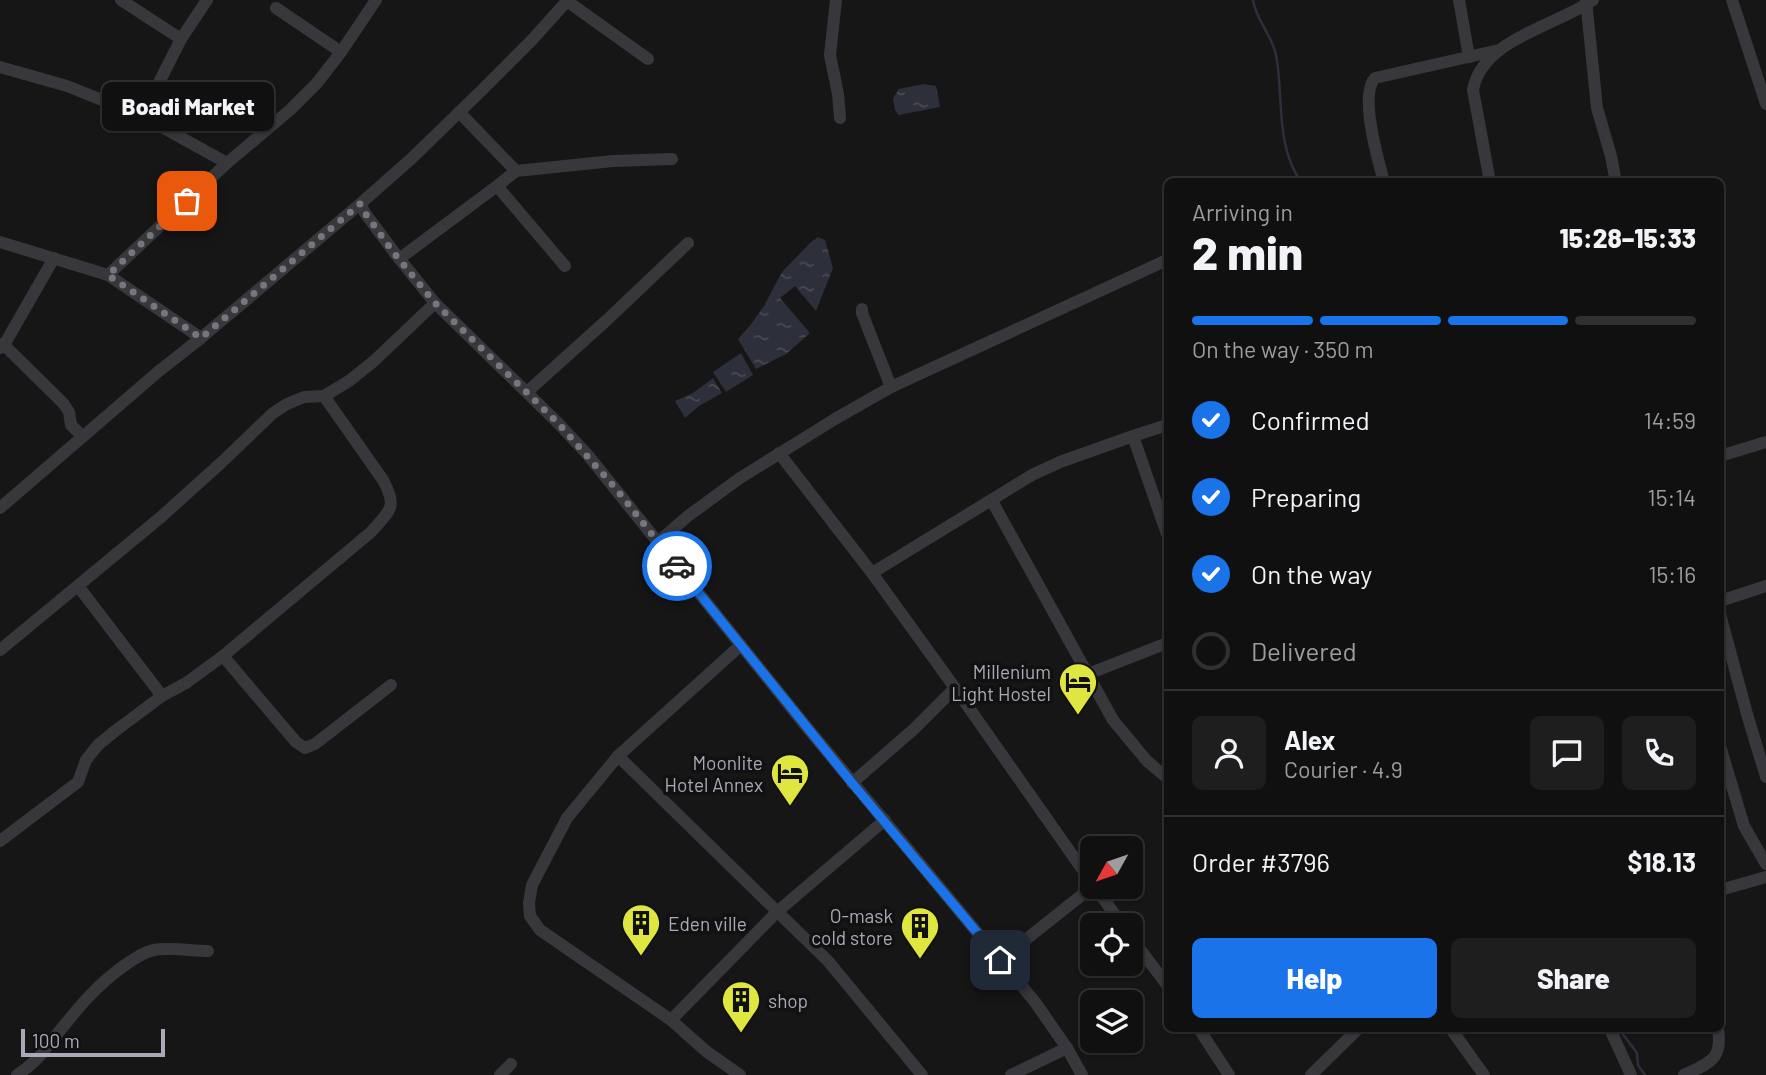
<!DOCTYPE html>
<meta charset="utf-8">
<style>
:root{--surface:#101011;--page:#1e1e1f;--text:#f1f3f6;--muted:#9c9d9f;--line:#303031;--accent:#1a73e8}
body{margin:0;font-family:Barlow,sans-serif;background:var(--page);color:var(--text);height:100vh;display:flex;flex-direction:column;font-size:26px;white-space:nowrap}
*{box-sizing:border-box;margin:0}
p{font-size:23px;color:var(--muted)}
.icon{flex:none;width:38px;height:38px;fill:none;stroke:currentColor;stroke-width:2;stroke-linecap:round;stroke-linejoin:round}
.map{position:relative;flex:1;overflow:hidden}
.drawer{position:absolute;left:1164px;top:178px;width:560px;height:854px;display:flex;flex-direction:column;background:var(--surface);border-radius:10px;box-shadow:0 2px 5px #0004,0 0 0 2px var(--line)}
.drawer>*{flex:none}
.needle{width:46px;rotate:230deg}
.buttons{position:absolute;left:1080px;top:836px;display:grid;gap:14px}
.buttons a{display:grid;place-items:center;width:63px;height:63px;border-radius:10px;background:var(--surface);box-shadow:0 2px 5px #0004,0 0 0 2px var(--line);font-size:35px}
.scale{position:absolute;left:21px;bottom:18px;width:144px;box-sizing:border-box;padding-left:7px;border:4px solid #aaa9b7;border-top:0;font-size:19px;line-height:24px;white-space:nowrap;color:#aaa9b7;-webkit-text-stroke:5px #111112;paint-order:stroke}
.pin{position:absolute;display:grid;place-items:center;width:60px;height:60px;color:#fff;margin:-30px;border-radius:14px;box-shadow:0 4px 10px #0006}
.courier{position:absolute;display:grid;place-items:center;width:70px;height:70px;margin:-35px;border:5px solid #1a73e8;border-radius:50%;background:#fff;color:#222;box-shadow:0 2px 9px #0007}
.bubble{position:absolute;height:49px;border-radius:10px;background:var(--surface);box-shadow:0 2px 5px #0004,0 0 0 2px var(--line);font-size:23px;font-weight:800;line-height:49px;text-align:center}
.headline em{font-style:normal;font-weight:800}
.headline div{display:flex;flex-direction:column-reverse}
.headline{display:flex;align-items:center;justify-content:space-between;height:119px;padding:0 28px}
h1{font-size:46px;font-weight:800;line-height:52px}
.bar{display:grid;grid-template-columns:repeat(4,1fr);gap:10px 7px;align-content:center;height:84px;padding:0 28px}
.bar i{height:9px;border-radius:5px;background:var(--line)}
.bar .active{background:var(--accent)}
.bar p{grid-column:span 4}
.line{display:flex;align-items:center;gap:18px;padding:0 28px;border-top:2px solid var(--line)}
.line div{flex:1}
.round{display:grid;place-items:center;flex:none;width:74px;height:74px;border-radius:10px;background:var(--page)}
ol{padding:0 28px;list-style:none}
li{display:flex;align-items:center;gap:21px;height:77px}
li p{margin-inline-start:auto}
li .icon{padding:7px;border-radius:50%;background:var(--accent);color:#fff;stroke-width:4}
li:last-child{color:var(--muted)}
li i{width:38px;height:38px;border:4px solid var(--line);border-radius:50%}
.primary-button{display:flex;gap:14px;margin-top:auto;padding:14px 28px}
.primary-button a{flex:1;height:80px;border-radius:10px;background:var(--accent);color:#fff;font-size:28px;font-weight:800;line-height:80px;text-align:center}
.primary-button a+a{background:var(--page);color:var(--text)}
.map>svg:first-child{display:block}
</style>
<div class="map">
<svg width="1766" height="1075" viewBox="0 0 1766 1075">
<defs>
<pattern id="water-ripples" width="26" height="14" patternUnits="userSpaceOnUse" patternTransform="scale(1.75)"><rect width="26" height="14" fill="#2d2f3b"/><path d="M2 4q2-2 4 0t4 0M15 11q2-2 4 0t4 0" fill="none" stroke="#494a55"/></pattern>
</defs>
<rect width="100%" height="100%" fill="#161617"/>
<g fill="url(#water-ripples)">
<polygon points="924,84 936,86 940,107 899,115 895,110 893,98 899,89"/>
<polygon points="818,237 825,240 833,268 816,311 795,286 780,298 810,333 786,354 756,369 738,339 752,323 764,306 782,272 810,243"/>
<polygon points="741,353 753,375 726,392 713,372"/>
<polygon points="713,378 722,393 699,406 685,418 675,401 693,393"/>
</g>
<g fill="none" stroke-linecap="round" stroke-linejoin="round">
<g stroke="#2d2f3b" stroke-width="2.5">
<path d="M1253,0C1256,20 1272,35 1276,55C1284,97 1275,145 1301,182"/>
<polyline points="1619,1029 1637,1053 1638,1065 1645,1075"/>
</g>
<g stroke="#38373c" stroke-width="12">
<polyline points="121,0 181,39"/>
<polyline points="836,0 830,55 838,94 840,118"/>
<polyline points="1459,0 1469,57"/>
<polyline points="1586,0 1597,108 1611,156 1616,182"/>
<polyline points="1732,0 1766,104"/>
<polyline points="567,1 648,59"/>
<polyline points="276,8 341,52"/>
<polyline points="0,67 67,86 142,116 227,163"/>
<polyline points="459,112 516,171 613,161 672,159"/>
<polyline points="142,116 181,39 207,0"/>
<polyline points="516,171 497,186 565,266"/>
<path d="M1384,182C1378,160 1359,95 1375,78L1499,50"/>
<path d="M1490,182L1473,90C1482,39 1556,26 1593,0"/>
<polyline points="360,204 365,213 394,252 435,303 558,423 587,454 805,725 1035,1002 1067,1048 1082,1075"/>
<polyline points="0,242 108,275 201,338"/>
<polyline points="399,259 497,186"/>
<polyline points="108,275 227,163 290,110 317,83 341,52 376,0"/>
<polyline points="862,309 862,313 891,387"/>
<polyline points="0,344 4,345 63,403 69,412 71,425 82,436"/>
<polyline points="0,348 4,345 54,258"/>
<polyline points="527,392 608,319 688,243"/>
<polyline points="1133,436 1167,534"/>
<polyline points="779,453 872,573 955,688 1092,883"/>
<polyline points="1720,456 1766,442"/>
<polyline points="992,501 1113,720 1147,761 1167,778"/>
<polyline points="0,508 159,371 201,338 360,204 411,159 481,91 531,41 568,0"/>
<polyline points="658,542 688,516 740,478 835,419 891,387 1167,260"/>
<polyline points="872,573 1032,475 1060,462 1133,436 1167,425"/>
<polyline points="78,586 162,696"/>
<polyline points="1720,601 1766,586"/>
<polyline points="1720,614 1747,714 1766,777"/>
<polyline points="0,650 161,517 222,462 273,413 287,404 304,397 324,396 349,381 374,361 435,303"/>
<polyline points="223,656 296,742 305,748 315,744 391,685"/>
<polyline points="1088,674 1167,643"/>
<polyline points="1720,746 1744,826 1766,864"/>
<polyline points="618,756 828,961 922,1075"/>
<polyline points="852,783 914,729 955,688"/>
<path d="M0,841L78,782L86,760L98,745L115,731L162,696L186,683L223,656L371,532C390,510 398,508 383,480L324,396"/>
<polyline points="1095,887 1123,926"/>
<polyline points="1720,890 1766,877"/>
<polyline points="1130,936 1167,985"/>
<polyline points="1000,960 1092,887"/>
<polyline points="671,1020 778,911 885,820"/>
<polyline points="1199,1029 1229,1075"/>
<polyline points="1451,1029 1484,1075"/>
<polyline points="1610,1029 1631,1075"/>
<path d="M17,1075C29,1067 38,1060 46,1048C71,1017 92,988 125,965C134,959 143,952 154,950C169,947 192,951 208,951"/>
<polyline points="500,1075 511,1064"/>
<polyline points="740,1075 707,1052 671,1020 540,930 530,916 529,903 532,885 567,818 618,756 741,645"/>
<polyline points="1011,1075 1067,1048"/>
<polyline points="1311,1075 1358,1029"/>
<path d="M1684,1075C1709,1063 1723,1060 1718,1029"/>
</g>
</g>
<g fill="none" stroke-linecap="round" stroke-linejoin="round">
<polyline stroke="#76767f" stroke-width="7" stroke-dasharray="0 12.6" points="187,201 108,275 201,338 360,204 365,213 394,253 435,303 558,423 617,490 677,566"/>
<polyline stroke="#1a73e8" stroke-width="9" points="677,566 852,783 1000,960"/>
</g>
<defs>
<g id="hotel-pin" transform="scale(2.0125)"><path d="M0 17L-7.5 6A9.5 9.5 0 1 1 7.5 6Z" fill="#dfe63f" stroke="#111112"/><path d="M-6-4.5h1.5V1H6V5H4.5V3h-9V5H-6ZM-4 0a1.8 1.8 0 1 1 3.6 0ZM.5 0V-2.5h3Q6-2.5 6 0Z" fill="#111"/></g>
<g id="building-pin" transform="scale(2.0125)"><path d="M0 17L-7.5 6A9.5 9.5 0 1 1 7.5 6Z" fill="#dfe63f" stroke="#111112"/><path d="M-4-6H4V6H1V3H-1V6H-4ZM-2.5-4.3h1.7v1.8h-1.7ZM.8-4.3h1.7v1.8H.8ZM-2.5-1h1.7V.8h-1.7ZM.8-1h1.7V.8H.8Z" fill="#111"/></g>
</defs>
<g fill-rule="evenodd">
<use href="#hotel-pin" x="1078" y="682"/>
<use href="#hotel-pin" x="790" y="773"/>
<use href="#building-pin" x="641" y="923"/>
<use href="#building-pin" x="920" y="926"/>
<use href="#building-pin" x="741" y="1000"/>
</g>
<g text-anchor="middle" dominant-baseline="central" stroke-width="7" stroke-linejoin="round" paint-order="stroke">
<g font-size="19" fill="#aaa9b7" stroke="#111112" text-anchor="end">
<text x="1051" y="671">Millenium<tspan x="1051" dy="22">Light Hostel</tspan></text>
<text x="763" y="762">Moonlite<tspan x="763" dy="22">Hotel Annex</tspan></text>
<text x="893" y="915">O-mask<tspan x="893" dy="22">cold store</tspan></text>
<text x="668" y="923" text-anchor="start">Eden ville</text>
<text x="768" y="1000" text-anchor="start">shop</text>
</g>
</g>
</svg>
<div class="buttons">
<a><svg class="needle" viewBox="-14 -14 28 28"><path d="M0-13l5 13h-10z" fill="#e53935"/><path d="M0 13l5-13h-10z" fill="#9c9d9f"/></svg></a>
<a><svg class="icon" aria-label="locate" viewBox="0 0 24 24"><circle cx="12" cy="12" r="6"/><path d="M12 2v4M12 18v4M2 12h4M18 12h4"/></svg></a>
<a><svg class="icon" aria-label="layers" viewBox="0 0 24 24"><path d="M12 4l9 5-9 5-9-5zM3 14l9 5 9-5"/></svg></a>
</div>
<div class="scale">100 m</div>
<div class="pin" style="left:187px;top:201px;background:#ea580c"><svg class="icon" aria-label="bag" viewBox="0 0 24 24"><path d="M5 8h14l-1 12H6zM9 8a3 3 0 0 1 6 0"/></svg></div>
<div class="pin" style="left:1000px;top:960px;background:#1f2937"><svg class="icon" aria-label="home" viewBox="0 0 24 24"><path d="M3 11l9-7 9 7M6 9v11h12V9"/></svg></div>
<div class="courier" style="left:677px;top:566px"><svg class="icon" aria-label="car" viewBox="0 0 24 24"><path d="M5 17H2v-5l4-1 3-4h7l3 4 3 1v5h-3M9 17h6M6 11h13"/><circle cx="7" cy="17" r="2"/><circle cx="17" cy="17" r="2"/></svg></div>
<div class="bubble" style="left:102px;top:82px;width:172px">Boadi Market</div>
<section class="drawer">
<div class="headline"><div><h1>2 min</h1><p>Arriving in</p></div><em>15:28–15:33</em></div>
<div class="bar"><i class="active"></i><i class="active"></i><i class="active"></i><i></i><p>On the way · 350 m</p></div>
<ol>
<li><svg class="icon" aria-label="check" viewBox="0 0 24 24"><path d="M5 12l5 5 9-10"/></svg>Confirmed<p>14:59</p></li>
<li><svg class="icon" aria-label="check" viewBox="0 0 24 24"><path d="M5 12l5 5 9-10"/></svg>Preparing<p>15:14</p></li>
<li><svg class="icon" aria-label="check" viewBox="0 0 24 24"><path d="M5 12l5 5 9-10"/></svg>On the way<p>15:16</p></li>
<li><i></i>Delivered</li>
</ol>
<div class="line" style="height:126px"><a class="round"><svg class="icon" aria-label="person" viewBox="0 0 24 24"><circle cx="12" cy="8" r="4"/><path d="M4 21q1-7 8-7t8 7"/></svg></a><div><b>Alex</b><p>Courier · 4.9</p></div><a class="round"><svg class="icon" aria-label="chat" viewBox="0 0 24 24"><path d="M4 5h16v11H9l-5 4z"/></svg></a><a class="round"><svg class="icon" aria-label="phone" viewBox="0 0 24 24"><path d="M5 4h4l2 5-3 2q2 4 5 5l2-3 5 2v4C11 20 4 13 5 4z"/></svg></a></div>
<div class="line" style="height:91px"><div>Order #3796</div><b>$18.13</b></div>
<div class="primary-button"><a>Help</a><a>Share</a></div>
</section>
</div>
